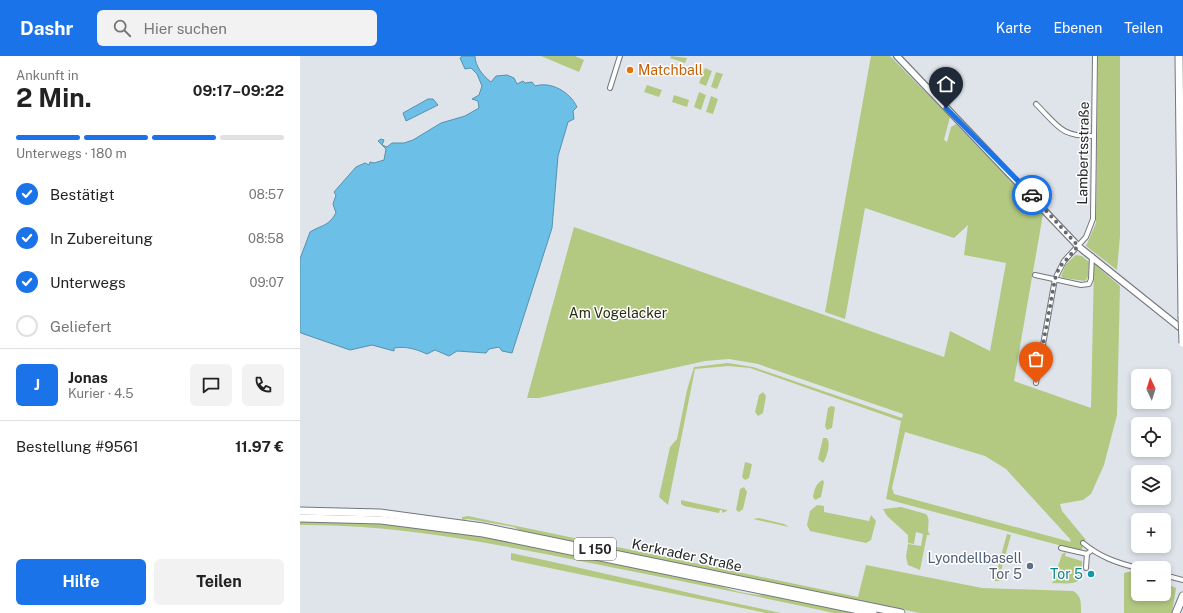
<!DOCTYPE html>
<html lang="de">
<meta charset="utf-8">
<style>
:root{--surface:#fff;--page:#f2f2f2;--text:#222;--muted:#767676;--line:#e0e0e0;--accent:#1a73e8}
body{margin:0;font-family:"Public Sans",sans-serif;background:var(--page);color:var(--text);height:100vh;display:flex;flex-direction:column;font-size:15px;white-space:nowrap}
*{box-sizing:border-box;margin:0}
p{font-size:13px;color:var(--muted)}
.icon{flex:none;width:22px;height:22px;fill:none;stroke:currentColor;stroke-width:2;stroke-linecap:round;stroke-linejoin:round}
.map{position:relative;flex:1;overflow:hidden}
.side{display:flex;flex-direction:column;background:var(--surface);width:300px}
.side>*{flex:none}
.needle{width:26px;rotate:356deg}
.fabs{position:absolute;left:831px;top:313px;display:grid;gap:8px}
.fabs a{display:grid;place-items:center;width:40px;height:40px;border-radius:6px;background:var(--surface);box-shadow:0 2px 6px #0003;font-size:20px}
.pin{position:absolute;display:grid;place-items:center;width:34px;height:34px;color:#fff;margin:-41px -17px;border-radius:50% 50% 50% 0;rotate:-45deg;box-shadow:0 0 4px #0007}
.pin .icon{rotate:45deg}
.courier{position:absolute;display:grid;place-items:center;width:40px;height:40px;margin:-20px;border:3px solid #1a73e8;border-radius:50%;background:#fff;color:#222;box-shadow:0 1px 5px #0007}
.headline em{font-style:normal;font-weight:700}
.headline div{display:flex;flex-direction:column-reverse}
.headline{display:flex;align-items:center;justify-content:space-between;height:68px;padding:0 16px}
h1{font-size:26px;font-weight:700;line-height:30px}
.bar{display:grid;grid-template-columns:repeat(4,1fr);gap:6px 4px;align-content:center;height:48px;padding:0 16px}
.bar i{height:5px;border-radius:3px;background:var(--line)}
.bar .active{background:var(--accent)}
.bar p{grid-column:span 4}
.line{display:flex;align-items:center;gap:10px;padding:0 16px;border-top:1px solid var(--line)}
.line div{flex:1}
.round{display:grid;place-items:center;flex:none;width:42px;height:42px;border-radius:6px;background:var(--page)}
ol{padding:0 16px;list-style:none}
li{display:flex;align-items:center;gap:12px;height:44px}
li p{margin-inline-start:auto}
li .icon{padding:4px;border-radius:50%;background:var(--accent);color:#fff;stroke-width:4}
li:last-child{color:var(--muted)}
li i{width:22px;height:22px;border:2px solid var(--line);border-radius:50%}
.button{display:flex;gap:8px;margin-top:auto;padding:8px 16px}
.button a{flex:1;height:46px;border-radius:6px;background:var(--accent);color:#fff;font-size:16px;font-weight:700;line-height:46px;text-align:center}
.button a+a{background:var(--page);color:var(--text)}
header{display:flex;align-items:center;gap:24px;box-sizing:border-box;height:56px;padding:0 20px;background:var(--accent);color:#fff}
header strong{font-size:19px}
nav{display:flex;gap:22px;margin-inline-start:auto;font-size:14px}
.search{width:280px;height:36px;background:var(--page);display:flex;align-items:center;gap:10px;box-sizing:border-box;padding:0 14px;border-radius:6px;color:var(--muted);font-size:15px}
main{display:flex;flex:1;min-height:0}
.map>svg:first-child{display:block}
</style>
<header>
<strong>Dashr</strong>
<div class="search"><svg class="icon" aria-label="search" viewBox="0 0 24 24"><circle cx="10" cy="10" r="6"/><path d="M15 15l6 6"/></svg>Hier suchen</div>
<nav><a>Karte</a><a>Ebenen</a><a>Teilen</a></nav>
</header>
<main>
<section class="side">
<div class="headline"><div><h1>2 Min.</h1><p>Ankunft in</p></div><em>09:17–09:22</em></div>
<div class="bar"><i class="active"></i><i class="active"></i><i class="active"></i><i></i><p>Unterwegs · 180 m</p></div>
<ol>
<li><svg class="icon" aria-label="check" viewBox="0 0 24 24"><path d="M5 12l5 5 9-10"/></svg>Bestätigt<p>08:57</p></li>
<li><svg class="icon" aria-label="check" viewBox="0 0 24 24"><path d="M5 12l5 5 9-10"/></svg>In Zubereitung<p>08:58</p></li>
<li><svg class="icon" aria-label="check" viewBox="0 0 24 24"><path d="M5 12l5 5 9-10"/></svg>Unterwegs<p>09:07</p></li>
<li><i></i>Geliefert</li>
</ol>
<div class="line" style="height:72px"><b class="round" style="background:var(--accent);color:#fff">J</b><div><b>Jonas</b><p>Kurier · 4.5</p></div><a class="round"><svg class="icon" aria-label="chat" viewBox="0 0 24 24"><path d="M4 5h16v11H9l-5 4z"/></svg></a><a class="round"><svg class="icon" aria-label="phone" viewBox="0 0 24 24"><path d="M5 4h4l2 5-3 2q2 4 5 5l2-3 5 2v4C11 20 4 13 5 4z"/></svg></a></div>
<div class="line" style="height:52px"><div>Bestellung #9561</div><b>11.97 €</b></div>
<div class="button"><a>Hilfe</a><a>Teilen</a></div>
</section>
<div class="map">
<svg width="883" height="557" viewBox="0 0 883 557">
<rect width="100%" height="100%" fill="#dfe4eb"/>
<g fill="#b3c982" fill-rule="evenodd">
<polygon points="241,0 275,0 284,4 279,16"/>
<polygon points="371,0 387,2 385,7 370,2"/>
<path d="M571,0H590L650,61L644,84L647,86L651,71L656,68L743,158L714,325L791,352L794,208L820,230L817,359L804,409L791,438L783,444L760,448L762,455L786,484L781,488L783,491L781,495L586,443L601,365L450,312L428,310L395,313L368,449L359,441L370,391L377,383L387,334L394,311L428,307L453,311L602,362L603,358L458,308L429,303L405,305L239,342H227L274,171L644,301L650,275L690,295L706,207L664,199L668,169L654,182L565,152L545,263L525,256ZM605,376L685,400L706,413L770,483L771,486L594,438L592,432Z"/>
<polygon points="798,0 820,0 820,180 817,214 786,190 796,167"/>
<polygon points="405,12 412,15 406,30 399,27"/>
<polygon points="416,16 423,18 417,33 411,31"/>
<polygon points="347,29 362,34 359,41 344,36"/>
<polygon points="399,36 406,39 401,54 394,51"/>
<polygon points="374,39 389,44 387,51 372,46"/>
<polygon points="411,40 418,43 413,58 406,56"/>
<polygon points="776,199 782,200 789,206 788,221 785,225 763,222 761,220 766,208"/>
<polygon points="463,336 466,340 463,357 458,360 455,356 459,339"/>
<polygon points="531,350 535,351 532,372 527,374 525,370 528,352"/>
<path d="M523,382H527C531,388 527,401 523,407L518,403Z"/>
<polygon points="445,406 452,408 449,422 445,424 442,421"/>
<path d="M523,424L524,426L521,441L515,444L513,441C514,434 516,427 523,424Z"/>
<polygon points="444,431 447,436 443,453 439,456 436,454 440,433"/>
<polygon points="381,444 427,454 427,455 422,457 422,454 420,454 419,457 384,450 381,448"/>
<polygon points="517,449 524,450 524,456 569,465 571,459 576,465 571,484 566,487 510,475 507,469 510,455"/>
<path d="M601,451L626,458C632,465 625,473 630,479H627L620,514L608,509L606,501L608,488L621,490L623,478L616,476L614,488L608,487V479L587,460L583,453Z"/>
<path d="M168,460L558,541L566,509L682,532L773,535C782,539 781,549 781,557H620L221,475L214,471L168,463L162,464V461Z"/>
<polygon points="459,462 484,468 489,471 453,463"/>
<path d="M0,465C36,465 73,465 109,469C211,483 313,507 414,527C430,535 454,540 471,539L557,557H534C451,539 368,522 285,506C190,487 96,468 0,469Z"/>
<polygon points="707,478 711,479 699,522 702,525 694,525"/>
<path d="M766,496L765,500L782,505V522C774,530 762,527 751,527L753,526L762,498Z"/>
<path d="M211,497C302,516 391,538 481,557H466L211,504Z"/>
<polygon points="833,515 838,517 838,538 864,538 864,527 876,532 872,557 824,557 824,517"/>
</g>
<g fill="#6cbfe7" stroke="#5691ae">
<path d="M162,0H175C175,10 183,20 191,26L196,20L207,19L214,22L217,28L223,25L225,27L232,26L235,30C251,25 270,36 277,51L273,55L274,63L268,66L258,100L252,172L212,297L202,295L199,291L189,293L186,297L157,295L149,300L135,294L127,298C116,293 106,290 94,292V295L72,289L50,294L1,277L0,276V203L10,176C21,169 28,171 36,157L33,148L36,139L34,136L56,111L65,107L69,109L70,106L74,107L84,104L86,93L78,85L81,83L84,84L82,89L87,91L92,87H104L113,84L141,67L165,60L179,52L178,45L172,43L179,39L182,30L177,18L171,12L165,13L160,2Z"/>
<polygon points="128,43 133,43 138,49 106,65 103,57"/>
</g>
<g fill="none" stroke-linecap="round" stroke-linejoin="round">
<g stroke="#73777d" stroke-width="6">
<g id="street">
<polyline points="310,32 320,0"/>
<path d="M736,48C758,70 761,81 794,80"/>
<polyline points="735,219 781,229 789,228 791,223 792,200"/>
<polyline points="736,327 755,223 764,205 786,181 793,163 795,0"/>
<path d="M783,487C800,501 817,507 838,512"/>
<polyline points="761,492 787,498 792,494"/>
<polyline points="786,512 787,498"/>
<polyline points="864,519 883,524"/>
</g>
</g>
<g stroke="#73777d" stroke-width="8">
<polyline id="secondary" points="597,0 778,190 883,274"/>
</g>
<g stroke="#73777d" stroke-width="9">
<g id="highway">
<polyline points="879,0 882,260"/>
<polyline points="0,455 80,457 183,471 601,557"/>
<polyline points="0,462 81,464 183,477 573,557"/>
<polyline points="876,557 883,540"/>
</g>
</g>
<use href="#street" stroke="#fff" stroke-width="4"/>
<use href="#secondary" stroke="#fff" stroke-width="5.5"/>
<use href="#highway" stroke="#fff" stroke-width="7"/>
<g stroke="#73777d" stroke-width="9" stroke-linecap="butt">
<polyline id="highway-bridge" points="882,260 883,287"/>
</g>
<use href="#highway-bridge" stroke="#fff" stroke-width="7"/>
</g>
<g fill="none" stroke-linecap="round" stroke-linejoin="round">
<polyline stroke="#65686c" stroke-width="4" stroke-dasharray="0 7.2" points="732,139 778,190 759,212 755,223 736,327"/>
<polyline stroke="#1a73e8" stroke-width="5" points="646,52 732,139"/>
</g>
<circle fill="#e8710a" stroke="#fff" stroke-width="1.5" cx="330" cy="14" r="4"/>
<circle fill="#5c6f8a" stroke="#fff" stroke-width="1.5" cx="730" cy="510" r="4"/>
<circle fill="#0f9aa8" stroke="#fff" stroke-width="1.5" cx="791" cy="518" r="4"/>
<g text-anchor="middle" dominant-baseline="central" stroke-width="3" stroke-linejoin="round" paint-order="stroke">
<rect fill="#fff" stroke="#666768" stroke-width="1" x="274" y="482" width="42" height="22" rx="3"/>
<g font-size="13" font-weight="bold" fill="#242628">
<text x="295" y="493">L 150</text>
</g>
<g font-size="14" fill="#c56008" stroke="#fff" text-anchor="start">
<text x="338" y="14">Matchball</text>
</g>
<g font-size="14" fill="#242628" stroke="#fff">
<text transform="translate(783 97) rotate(-89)">Lambertsstraße</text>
<text transform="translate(387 499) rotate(12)">Kerkrader Straße</text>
</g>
<g font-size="14" fill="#252e0f" stroke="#fff">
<text x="318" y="257">Am Vogelacker</text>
</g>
<g font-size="14" fill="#4e5e75" stroke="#fff" text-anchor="end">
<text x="722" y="502">Lyondellbasell<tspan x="722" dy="16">Tor 5</tspan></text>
</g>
<g font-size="14" fill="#0d838f" stroke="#fff" text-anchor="end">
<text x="783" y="518">Tor 5</text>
</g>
</g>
</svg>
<div class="fabs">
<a><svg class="needle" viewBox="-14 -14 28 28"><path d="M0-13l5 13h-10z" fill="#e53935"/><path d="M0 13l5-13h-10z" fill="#767676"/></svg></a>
<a><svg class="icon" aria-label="locate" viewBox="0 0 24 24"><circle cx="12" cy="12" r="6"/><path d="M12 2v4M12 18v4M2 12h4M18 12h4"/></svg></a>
<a><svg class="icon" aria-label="layers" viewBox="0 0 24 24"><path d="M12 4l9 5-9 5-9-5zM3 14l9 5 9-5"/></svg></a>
<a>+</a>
<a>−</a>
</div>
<div class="pin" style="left:736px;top:327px;background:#ea580c"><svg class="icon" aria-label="bag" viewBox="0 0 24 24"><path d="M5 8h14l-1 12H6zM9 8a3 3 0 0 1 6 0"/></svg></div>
<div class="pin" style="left:646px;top:52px;background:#1f2937"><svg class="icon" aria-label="home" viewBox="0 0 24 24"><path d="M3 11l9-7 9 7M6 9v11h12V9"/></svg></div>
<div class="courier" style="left:732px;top:139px"><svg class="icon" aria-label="car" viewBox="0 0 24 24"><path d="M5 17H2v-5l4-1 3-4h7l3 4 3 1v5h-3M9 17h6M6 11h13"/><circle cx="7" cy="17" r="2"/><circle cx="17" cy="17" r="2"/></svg></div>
</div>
</main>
